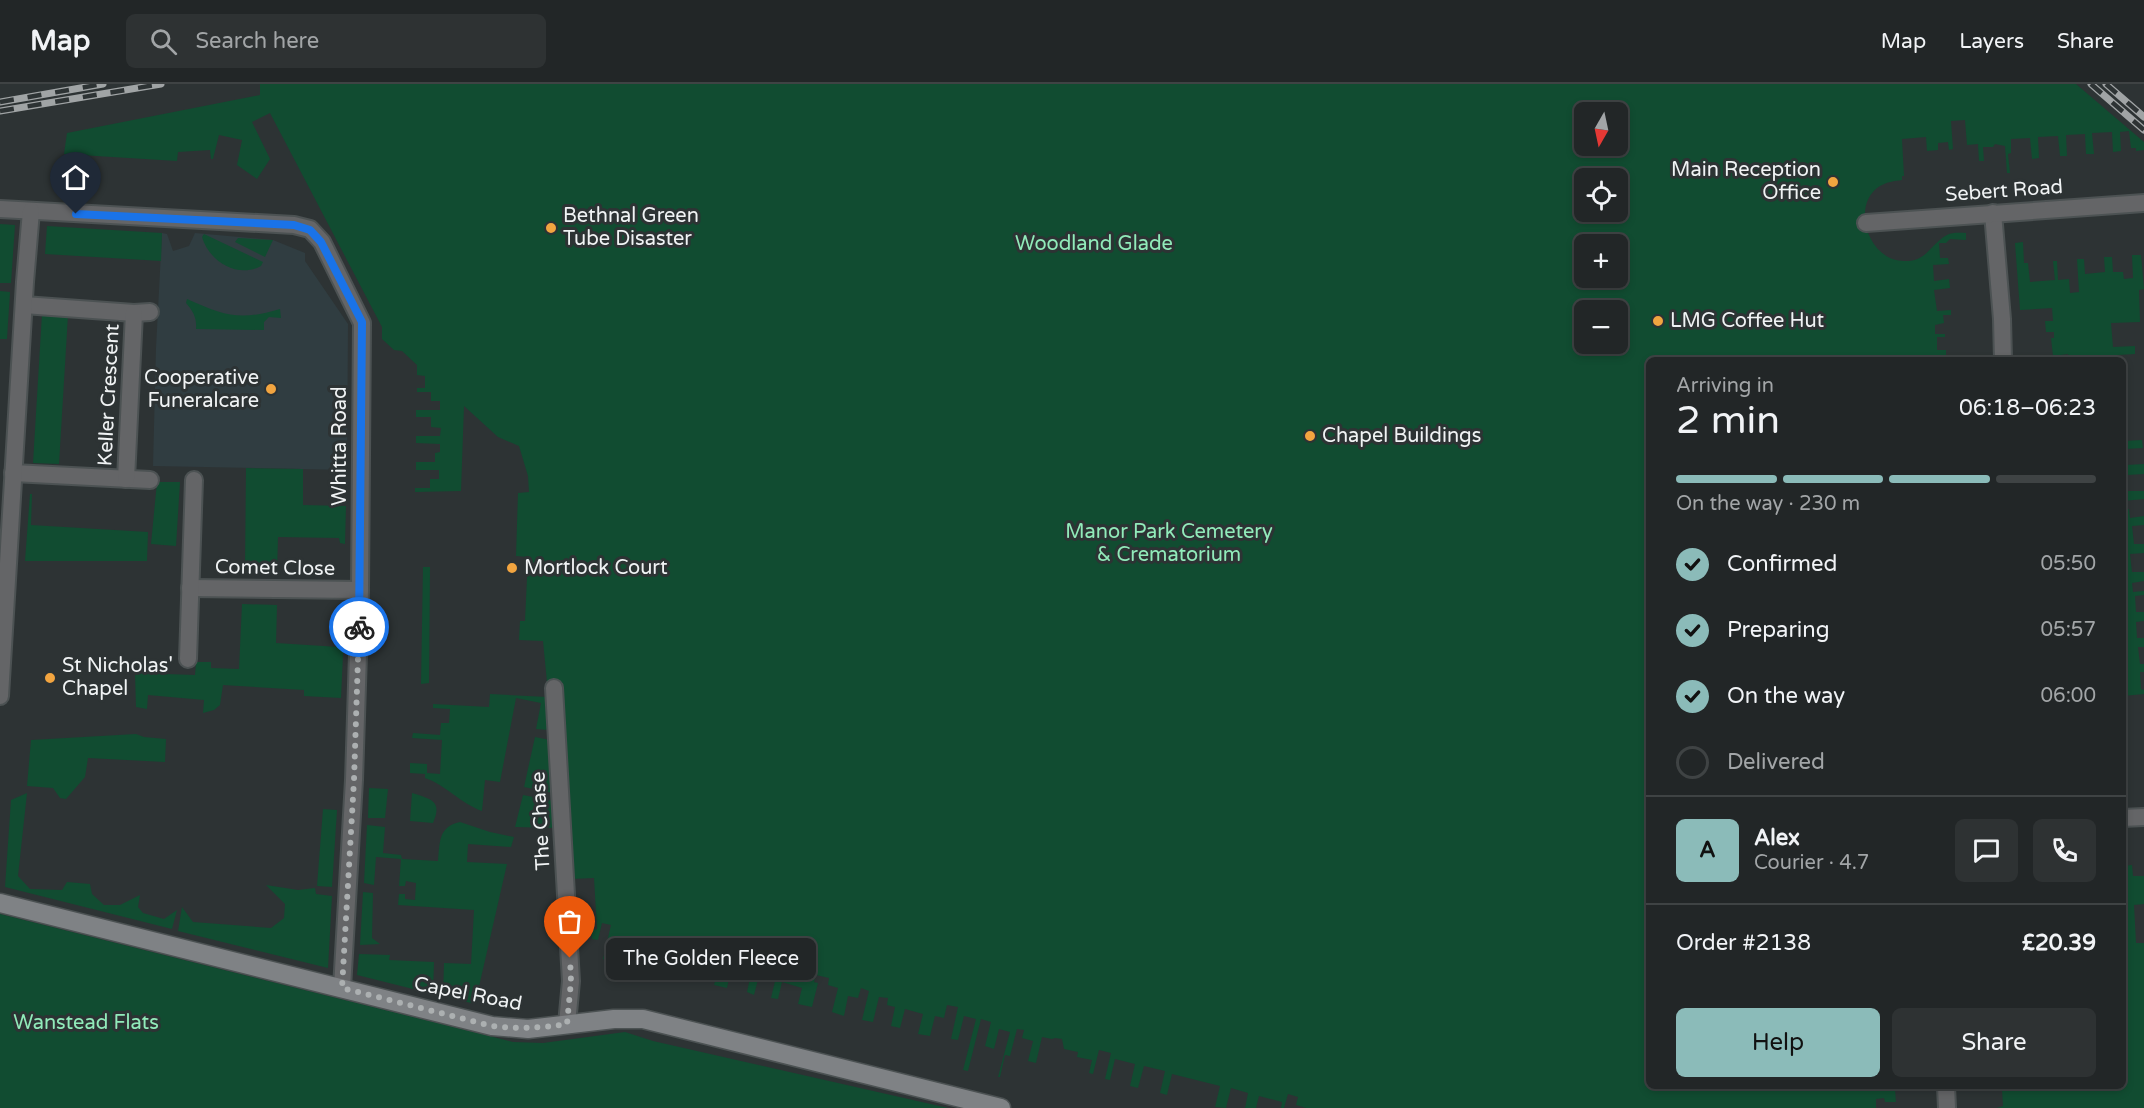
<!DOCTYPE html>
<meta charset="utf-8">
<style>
:root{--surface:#222627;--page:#2e3233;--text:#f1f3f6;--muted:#a2a5a7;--line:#3f4344;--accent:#8bbbb9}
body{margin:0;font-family:"Varela Round",sans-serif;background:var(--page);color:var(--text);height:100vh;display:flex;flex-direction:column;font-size:22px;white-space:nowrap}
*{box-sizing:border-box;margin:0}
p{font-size:20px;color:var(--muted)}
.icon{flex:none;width:33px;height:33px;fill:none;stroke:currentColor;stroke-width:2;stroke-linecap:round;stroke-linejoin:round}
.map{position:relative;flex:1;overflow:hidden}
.drawer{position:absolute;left:1646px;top:273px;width:480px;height:732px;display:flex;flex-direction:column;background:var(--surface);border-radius:9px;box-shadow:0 3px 9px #0003,0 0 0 2px var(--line)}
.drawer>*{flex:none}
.needle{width:39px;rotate:189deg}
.tools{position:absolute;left:1574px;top:18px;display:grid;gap:12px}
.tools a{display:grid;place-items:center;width:54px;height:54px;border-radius:9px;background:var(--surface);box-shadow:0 3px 9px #0003,0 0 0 2px var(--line);font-size:30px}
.pin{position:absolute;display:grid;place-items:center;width:51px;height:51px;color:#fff;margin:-62px -26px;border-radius:50% 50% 50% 0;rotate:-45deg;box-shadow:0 0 6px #0007}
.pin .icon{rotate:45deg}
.courier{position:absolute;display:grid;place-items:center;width:60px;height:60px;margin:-30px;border:4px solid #1a73e8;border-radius:50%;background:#fff;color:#222;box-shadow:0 2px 8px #0007}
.bubble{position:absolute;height:42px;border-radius:9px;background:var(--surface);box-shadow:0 3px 9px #0003,0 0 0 2px var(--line);font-size:20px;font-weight:600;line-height:42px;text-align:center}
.overview em{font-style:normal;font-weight:600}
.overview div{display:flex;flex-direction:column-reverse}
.overview{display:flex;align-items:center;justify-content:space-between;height:102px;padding:0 30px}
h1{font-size:39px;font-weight:600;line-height:45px}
.bar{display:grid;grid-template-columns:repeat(4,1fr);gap:9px 6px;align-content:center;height:72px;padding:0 30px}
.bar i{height:8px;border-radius:4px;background:var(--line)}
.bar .on{background:var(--accent)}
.bar p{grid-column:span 4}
.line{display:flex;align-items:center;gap:15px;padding:0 30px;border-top:2px solid var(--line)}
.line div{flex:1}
.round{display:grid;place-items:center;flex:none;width:63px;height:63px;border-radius:9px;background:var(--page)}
ol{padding:0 30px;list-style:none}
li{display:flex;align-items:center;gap:18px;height:66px}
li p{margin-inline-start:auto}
li .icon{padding:6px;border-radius:50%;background:var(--accent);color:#111;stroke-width:4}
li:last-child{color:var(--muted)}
li i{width:33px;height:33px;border:3px solid var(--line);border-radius:50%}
.primary-button{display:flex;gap:12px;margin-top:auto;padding:12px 30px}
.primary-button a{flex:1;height:69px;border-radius:9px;background:var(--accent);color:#111;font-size:24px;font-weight:600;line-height:69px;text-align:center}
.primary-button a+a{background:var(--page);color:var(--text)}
header{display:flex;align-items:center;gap:36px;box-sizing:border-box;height:84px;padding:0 30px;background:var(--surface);border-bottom:2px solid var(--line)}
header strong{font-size:28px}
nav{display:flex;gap:33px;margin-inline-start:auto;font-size:21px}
.search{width:420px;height:54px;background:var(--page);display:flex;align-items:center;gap:15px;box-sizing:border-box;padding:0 21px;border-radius:9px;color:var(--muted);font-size:22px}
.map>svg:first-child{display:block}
</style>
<header>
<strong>Map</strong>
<div class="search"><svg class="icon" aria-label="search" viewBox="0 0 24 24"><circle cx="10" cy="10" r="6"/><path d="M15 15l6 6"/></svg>Search here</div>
<nav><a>Map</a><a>Layers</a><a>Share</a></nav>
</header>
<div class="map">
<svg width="2144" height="1024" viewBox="0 0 2144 1024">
<rect width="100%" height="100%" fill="#2d3334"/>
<polygon fill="#303d41" points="162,149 167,150 173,167 189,162 195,149 273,156 305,169 305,177 348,240 347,386 153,382 156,264"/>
<g fill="#114c31" fill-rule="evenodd">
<path d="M260,0H2076L2144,58V66L2136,67V64H2131L2129,47L2120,48L2121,67L2113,68L2112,48L2092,49L2094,70H2086L2085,50L2066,51L2067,72H2060L2058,52L2038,53L2039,74L2032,75L2030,54L2011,55V69L2008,70L2010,89H2007L2005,62L1995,60L1993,63H1983L1984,77H1979L1978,60L1967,61L1965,36L1951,37L1953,65L1949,66L1948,58L1938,59V66L1927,67L1926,53L1902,55L1904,92H1902V96C1894,97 1887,98 1880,102C1852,119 1866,169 1896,176C1927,182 1928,161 1947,151C1953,148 1960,149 1966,149V156L1950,155L1946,159H1939L1940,174H1948L1949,180L1933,181L1934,197L1949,195L1950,204L1934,206L1937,227L1951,226V231H1943L1944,239L1935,241V250H1945V253H1937V266H1946V272H1955V276H1648V1002H1876L1877,1007L1895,1005L1896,1018H1885L1884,1014L1876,1015V1024H1306L1296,1021L1298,1013L1288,1010L1284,1024H1281L1282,1018L1259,1012L1256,1024H1245L1248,1009L1231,1004L1226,1024L1215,1023L1220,1002L1172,990L1167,1011L1160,1009L1165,987L1144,982L1138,1004L1130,1002L1135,980L1115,975L1110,996L1105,995L1111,969L1099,966L1093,990L1089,989L1092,976L1077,973L1078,968L1064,965L1062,955L1055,954L1052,955L1042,953L1036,979L1028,977L1033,957L1022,954L1024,946L1017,945L1010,972L1005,971L1000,993H998L1010,948L999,945L994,965L985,962L991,938L981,935L968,987L963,986L976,935L964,932L958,956L951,955L958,923L947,921L944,934L935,932L930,952L918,950L923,930L905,925L900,944L891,942L895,923L887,921L888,914L879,913L873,938L862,936L869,907L861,904L858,914L848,912L844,932L832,928L838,904L828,901L829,894L816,891L814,898L818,899L812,923L798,920L802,904L782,898L778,915L771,914L776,893L760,888L754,911L747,908L750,894L730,890L727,904L714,901L718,887L698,882L694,896L682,893L685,877L668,873L664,888L656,887L662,862L644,858L638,883L634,882L639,857L613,852L607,876L603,875L611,841L602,839L598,856L592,855L591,846L597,845L594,794L571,795L563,599L547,598L543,557L519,556L520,537H525L528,473L516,472L518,409L529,408L528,392L519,362L498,353L464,322L461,407L415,408V404H430V395H439V386H416V378H435V369L440,368V360L416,359V352H440L441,344L431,343V333H416V326H440V317H431V308H417V304H425V292L417,291V281L402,267L394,266L382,255V243L270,29L252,38L270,75L257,95L237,81L242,56L219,51L213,75H211L210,66L178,68L177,77L64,70L67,49L260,11ZM1584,28H1617V62H1584ZM1584,94H1617V128H1584ZM1584,160H1617V194H1584ZM1584,226H1617V260H1584Z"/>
<polygon points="0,140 15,141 11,199 0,199"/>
<polygon points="47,142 162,149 161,177 45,170"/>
<path d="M204,150L263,178L261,182C237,195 209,177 202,153Z"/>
<polygon points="238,154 273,156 265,173 235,158"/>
<polygon points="2023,158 2024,179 2028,179 2030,198 2055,196 2053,177 2057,177 2058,196 2069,195 2070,209 2079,208 2077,175 2084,175 2085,190 2105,188 2104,173 2112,173 2113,188 2123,188 2124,195 2133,194 2132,171 2141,171 2144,205 2139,206 2140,238 2111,239 2113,263 2135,262 2135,270 2118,271 2118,276 2069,276 2068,270 2053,272 2051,254 2054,254 2054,248 2046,248 2045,237 2053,237 2052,224 2020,226 2015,159"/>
<polygon points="0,207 10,208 7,255 0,255"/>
<path d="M187,215C225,232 240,237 280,225L281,234L269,233L264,238V246L196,245C197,234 193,227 186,219Z"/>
<polygon points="42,230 68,231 59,380 33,379"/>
<polygon points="2123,336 2124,357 2142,356 2143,364 2125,365 2126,381 2144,380 2144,390 2127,391 2128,407 2144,407 2144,415 2123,417"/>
<polygon points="246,384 303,385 303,421 346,422 345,460 340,459 339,454 278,453 277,489 245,489"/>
<polygon points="157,398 180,398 176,462 151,460"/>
<polygon points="30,410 32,410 31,441 148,448 147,477 25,477"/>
<polygon points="2129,425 2130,434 2144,432 2144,441 2132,442 2134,460 2144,460 2144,469 2130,470 2132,488 2144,488 2144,497 2132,499 2133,508 2144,507 2144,511 2135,512 2136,528 2144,528 2144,537 2136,538 2137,554 2144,554 2144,563 2138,563 2140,580 2144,580 2144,588 2140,588 2141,605 2144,606 2144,610 2123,612 2122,426"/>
<polygon points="423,483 430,483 429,599 421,600"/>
<polygon points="242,520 277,521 276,559 339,563 340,549 344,549 341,614 304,612 304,606 223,601 220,621 214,626 203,629 204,616 148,611 147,625 136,623 135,589 195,591 196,578 211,578 211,584 239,585"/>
<path d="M490,610L547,613L549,646L536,645L541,619L516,614L500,698L485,696L482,727C460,719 446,701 425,694V690L410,689V679L427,680V689L440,690L442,656L412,654L413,649L440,651L441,639H449L450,625L433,624V620L489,623Z"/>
<polygon points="136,650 144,653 166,655 165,678 88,674 85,693 66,715 60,714 53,704 27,702 31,656"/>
<polygon points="535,653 550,656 553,709 524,703"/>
<polygon points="369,704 388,705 385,734 368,734"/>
<polygon points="27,709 18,792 30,805 62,806 67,798 90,800 92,810 104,821 120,821 140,811 138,823 143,829 164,835 177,826 172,845 5,803 11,716"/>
<path d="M412,709C431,715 443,717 433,739L410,737Z"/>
<polygon points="523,711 554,717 556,744 515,743"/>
<polygon points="323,725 337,726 332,803 317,802"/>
<path d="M460,738L490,748L514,753L511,763L468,760L467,778L507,780L475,920L443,912L444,879L471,880L474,826L398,821L399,810H405V815L415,816L416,799L406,797L405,802H399L401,775L376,773L374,801L364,799L367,741L385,743L383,769L401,771L402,775L438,777C440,758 438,743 460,738Z"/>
<polygon points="2132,781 2133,792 2144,792 2144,820 2134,821 2136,859 2144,859 2144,1024 1997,1024 2003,1022 2002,1005 2005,1004 2005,1002 2122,1002 2122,804 2125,803 2123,782"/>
<polygon points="266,801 298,806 315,804 316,810 332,812 328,884 178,847 182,823 193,838 271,844 284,834 285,820"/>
<polygon points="363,808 373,809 372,854 380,860 360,861"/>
<polygon points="0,830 513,958 543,959 625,948 653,957 948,1024 0,1024"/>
<polygon points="359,870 390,871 389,876 434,878 433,910 357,891"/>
</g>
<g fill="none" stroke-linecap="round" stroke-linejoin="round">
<g stroke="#4c5253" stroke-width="20">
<g id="street">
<polyline points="0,125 294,141 310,145 322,158 362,239 360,506 354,696 342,904"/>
<polyline points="1993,129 2002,235 2003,276"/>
<polyline points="1866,139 2144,119"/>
<polyline points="24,221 134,229 150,228"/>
<polyline points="13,389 150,396"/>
<polyline points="126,395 134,229"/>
<polyline points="190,504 360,506"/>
<polyline points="188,575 194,396"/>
<polyline points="554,604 571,897 567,940"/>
<polyline points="0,612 25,198 31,127"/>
<polyline points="2122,734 2144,733"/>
<polyline points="1946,1002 1947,1024"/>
</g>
</g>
<g stroke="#4c5253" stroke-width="21">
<polyline id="secondary" points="0,819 492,942 528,945 614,935 643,935 1001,1024"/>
</g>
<use href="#street" stroke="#646567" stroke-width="16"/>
<use href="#secondary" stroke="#7f8285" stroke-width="18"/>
<g stroke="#a0a4a5" stroke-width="7">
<g id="rail">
<polyline points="2091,0 2144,46"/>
<polyline points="2106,0 2144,33"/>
<polyline points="0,18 103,0"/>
<polyline points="0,27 161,0"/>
</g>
</g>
<use href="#rail" stroke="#2d3334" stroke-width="4.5" stroke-dasharray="14" stroke-linecap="butt"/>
</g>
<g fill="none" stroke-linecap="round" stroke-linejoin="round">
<path stroke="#acb0b1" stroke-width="6" stroke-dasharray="0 10.8" d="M359,543L354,696L342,904L492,942C518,945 541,944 567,940L571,897L570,874"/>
<polyline stroke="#1a73e8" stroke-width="8" points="76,130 294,141 310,146 321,158 362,238 359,543"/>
</g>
<g fill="#f2a540" stroke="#2d3334" stroke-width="2">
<circle cx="1833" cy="98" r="6"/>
<circle cx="551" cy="144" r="6"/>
<circle cx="1658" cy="237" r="6"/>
<circle cx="271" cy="305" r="6"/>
<circle cx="1310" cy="352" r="6"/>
<circle cx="512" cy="484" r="6"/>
<circle cx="50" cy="594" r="6"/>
</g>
<g text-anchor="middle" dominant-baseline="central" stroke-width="6" stroke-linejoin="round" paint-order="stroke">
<g font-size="20" fill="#f0f3f4" stroke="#2d3334" text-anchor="start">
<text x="1821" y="86" text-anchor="end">Main Reception<tspan x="1821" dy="23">Office</tspan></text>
<text x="563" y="132">Bethnal Green<tspan x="563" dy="23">Tube Disaster</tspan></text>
<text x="1670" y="237">LMG Coffee Hut</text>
<text x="259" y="294" text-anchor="end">Cooperative<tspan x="259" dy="23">Funeralcare</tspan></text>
<text x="1322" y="352">Chapel Buildings</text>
<text x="524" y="484">Mortlock Court</text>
<text x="62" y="582">St Nicholas'<tspan x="62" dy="23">Chapel</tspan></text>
</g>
<g font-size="20" fill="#f0f3f4" stroke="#2d3334">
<text transform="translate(2004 107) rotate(-4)">Sebert Road</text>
<text transform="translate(109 311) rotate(-87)">Keller Crescent</text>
<text transform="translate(340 362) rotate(-90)">Whitta Road</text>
<text transform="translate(275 484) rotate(1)">Comet Close</text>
<text transform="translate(541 737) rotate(-93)">The Chase</text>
<text transform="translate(468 910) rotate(11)">Capel Road</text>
</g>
<g font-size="20" fill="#91ebba" stroke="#2d3334">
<text x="1094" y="160">Woodland Glade</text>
<text x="1169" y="448">Manor Park Cemetery<tspan x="1169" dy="23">&amp; Crematorium</tspan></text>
<text x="86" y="939">Wanstead Flats</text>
</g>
</g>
</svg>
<div class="tools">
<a><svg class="needle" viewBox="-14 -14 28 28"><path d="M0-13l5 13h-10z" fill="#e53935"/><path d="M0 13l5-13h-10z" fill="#a2a5a7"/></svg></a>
<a><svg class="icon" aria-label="locate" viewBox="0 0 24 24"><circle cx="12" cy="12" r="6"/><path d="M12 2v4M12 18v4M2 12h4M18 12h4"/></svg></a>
<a>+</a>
<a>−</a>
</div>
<div class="pin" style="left:570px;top:874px;background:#ea580c"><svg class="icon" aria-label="bag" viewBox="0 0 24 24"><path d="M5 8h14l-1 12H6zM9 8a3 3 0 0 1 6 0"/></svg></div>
<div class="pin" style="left:76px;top:130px;background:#1f2937"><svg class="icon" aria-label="home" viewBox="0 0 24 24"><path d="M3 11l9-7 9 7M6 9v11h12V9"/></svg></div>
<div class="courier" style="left:359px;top:543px"><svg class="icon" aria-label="bike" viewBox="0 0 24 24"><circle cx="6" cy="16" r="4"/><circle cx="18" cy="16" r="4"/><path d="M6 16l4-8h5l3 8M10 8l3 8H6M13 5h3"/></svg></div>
<div class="bubble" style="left:606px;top:854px;width:210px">The Golden Fleece</div>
<section class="drawer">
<div class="overview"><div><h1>2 min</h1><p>Arriving in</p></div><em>06:18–06:23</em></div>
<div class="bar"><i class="on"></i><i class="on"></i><i class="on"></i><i></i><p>On the way · 230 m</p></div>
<ol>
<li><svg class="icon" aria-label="check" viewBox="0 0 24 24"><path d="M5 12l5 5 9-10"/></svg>Confirmed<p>05:50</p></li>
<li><svg class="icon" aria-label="check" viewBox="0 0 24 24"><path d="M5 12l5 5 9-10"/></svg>Preparing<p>05:57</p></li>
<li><svg class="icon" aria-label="check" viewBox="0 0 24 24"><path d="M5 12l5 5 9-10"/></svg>On the way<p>06:00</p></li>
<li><i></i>Delivered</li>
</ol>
<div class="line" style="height:108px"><b class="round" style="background:var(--accent);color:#111">A</b><div><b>Alex</b><p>Courier · 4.7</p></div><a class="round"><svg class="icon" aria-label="chat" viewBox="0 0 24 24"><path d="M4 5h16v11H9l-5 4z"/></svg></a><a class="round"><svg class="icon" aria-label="phone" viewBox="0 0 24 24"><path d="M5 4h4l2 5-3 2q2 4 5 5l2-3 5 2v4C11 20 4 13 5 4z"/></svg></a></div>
<div class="line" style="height:78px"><div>Order #2138</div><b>£20.39</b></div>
<div class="primary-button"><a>Help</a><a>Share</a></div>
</section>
</div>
